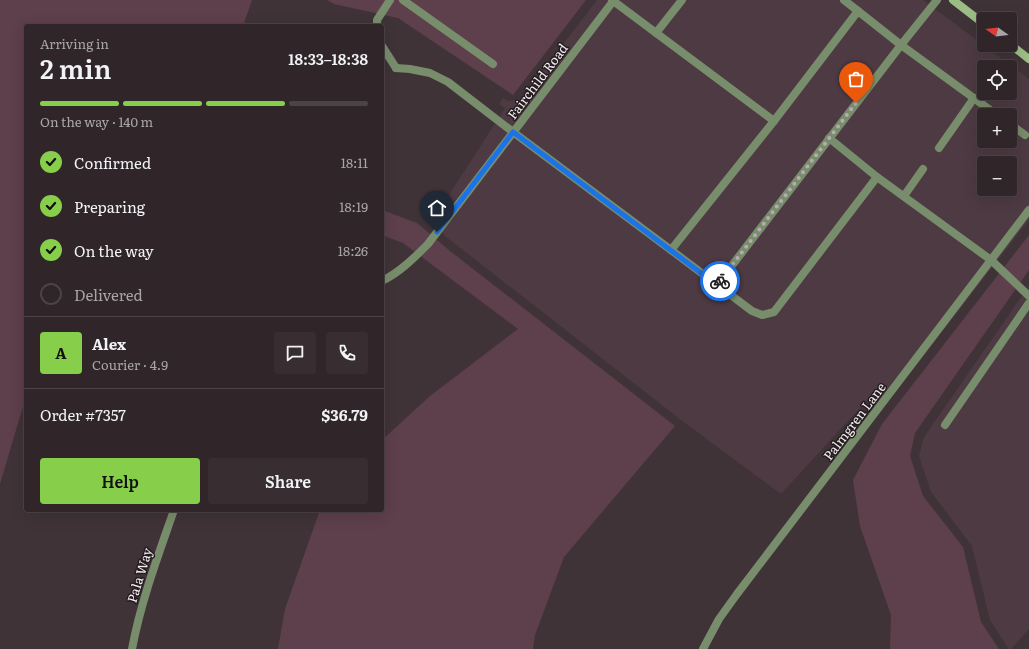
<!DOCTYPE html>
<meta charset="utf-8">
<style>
:root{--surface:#30262a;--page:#382e32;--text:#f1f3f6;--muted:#a8a5a8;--line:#4b4347;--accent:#87cf4b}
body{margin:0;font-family:Literata,serif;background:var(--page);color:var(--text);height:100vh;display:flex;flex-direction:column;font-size:15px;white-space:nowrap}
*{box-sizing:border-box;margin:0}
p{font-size:13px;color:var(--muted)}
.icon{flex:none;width:22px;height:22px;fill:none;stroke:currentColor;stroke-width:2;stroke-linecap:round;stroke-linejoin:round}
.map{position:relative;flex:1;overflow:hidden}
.side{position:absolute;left:24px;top:24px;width:360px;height:488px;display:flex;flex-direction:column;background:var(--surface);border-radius:4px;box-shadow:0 4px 16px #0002,0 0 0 1px var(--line)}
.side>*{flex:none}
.needle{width:26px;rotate:284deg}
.tools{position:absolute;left:977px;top:12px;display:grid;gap:8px}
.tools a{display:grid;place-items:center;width:40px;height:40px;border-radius:4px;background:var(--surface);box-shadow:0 4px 16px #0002,0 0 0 1px var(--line);font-size:20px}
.pin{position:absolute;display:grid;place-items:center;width:34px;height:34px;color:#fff;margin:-41px -17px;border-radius:50% 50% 50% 0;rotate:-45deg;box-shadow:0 0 4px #0007}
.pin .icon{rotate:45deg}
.courier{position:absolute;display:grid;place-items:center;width:40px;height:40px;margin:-20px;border:3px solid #1a73e8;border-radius:50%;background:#fff;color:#222;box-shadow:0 1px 5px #0007}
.summary em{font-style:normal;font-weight:600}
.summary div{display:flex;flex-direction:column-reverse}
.summary{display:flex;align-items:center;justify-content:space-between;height:68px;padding:0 16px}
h1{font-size:26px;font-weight:600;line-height:30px}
.bar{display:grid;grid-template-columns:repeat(4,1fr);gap:6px 4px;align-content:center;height:48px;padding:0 16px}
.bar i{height:5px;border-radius:3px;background:var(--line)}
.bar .current{background:var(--accent)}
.bar p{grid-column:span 4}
.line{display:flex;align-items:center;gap:10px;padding:0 16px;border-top:1px solid var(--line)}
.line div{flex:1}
.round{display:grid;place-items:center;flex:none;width:42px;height:42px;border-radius:4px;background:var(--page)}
ol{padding:0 16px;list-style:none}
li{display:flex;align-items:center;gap:12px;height:44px}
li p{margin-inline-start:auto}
li .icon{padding:4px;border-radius:50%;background:var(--accent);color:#111;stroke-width:4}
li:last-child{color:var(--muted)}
li i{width:22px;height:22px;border:2px solid var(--line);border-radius:50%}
.primary-button{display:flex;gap:8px;margin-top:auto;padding:8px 16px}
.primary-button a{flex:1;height:46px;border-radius:4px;background:var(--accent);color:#111;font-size:16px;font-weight:600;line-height:46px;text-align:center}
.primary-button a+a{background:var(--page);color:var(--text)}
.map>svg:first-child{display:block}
</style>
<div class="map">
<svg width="1029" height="649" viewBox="0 0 1029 649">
<rect width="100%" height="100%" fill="#403338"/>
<g fill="#4d3a42" fill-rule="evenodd">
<path d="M597,0H923L1029,79V220L879,413L869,398L781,494L681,420L445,236L432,219L449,195L505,108L499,104L503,98L508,101L521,99ZM984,67H1010V93H984ZM984,115H1010V141H984ZM984,163H1010V189H984Z"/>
<polygon points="1029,286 1029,629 1011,649 1009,649 990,620 972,546 931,492 919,456 924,437"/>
</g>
<g fill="#5e3f4c">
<polygon points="0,0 252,0 243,26 26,26 26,396 0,484"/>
<polygon points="327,0 586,0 513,95 398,18 334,4"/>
<polygon points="382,210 417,223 450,251 675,426 564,557 535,635 533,649 278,649 285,609 320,510 382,510 382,440 430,396 518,329 403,243 382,235"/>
<polygon points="1029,235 1029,270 915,433 910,456 923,496 963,547 981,622 999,649 890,649 891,615 860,526 853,480 882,424"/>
</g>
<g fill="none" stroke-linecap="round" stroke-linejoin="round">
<g stroke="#788d6b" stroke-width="8">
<polyline points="403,0 493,64"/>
<polyline points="612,0 774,121"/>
<polyline points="844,0 858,11"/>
<polyline points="377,26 377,20 390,0"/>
<polyline points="656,33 682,0"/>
<polyline points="382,46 396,68"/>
<polyline points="1010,124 1025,135"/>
<polyline points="513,132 671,250 774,121 858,11 901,45 937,0"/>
<polyline points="829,138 877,177"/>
<polyline points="939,148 974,98"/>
<polyline points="904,196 923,169"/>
<polyline points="671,250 752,311 762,315 774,312 877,177 991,260 1029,296"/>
<polyline points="717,285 901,45 997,115"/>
<polyline points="945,425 1029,303"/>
</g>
<g stroke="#788d6b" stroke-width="8">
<polyline points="396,68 410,69 430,73 448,82 513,132"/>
<path d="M382,281C400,272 414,258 428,244L614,0"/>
<path d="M132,649C141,601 158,556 174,510"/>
<polyline points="703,649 719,619 737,594 1029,210"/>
</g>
<g stroke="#9cbd86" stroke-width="8">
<polyline points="953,0 984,24"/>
<polyline points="1010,44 1029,59"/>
</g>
</g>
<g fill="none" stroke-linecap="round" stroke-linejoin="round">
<polyline stroke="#b6acb0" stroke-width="4" stroke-dasharray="0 7.2" points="720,281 856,103"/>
<polyline stroke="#1a73e8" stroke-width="5" points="437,232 513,132 717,285 720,281"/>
</g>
<g text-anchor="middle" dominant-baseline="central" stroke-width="3" stroke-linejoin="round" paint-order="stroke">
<g font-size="13" fill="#f6edf0" stroke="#231d1f">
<text transform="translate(537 81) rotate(-53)">Fairchild Road</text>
<text transform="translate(854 421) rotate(-53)">Palmgren Lane</text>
<text transform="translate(139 575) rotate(-73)">Pala Way</text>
</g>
</g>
</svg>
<div class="tools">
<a><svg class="needle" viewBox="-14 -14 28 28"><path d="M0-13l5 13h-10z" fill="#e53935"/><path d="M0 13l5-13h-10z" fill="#a8a5a8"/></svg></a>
<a><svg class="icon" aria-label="locate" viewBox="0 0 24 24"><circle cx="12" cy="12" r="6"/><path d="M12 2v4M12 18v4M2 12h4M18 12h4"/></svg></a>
<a>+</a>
<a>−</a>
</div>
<div class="pin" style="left:856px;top:103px;background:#ea580c"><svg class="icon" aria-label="bag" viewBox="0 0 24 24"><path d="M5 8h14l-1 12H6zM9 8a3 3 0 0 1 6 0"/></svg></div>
<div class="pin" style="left:437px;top:232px;background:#1f2937"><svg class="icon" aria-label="home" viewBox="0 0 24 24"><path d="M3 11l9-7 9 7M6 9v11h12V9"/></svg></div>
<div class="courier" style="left:720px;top:281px"><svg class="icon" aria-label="bike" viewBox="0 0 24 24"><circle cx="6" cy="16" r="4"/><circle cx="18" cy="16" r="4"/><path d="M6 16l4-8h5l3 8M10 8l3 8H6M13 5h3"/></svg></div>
<section class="side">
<div class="summary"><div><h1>2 min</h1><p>Arriving in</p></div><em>18:33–18:38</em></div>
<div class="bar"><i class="current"></i><i class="current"></i><i class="current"></i><i></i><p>On the way · 140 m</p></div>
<ol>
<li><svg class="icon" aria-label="check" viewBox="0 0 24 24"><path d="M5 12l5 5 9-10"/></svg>Confirmed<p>18:11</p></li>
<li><svg class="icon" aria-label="check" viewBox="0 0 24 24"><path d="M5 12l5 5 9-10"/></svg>Preparing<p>18:19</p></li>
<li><svg class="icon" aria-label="check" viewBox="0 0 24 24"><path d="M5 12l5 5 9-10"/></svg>On the way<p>18:26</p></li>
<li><i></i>Delivered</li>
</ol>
<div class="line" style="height:72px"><b class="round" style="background:var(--accent);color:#111">A</b><div><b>Alex</b><p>Courier · 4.9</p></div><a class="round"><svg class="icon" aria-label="chat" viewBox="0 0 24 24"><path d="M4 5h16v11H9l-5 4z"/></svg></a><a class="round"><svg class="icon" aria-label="phone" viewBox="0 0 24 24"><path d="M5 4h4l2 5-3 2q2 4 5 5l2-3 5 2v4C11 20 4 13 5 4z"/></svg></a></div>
<div class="line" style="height:52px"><div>Order #7357</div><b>$36.79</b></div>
<div class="primary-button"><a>Help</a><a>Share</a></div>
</section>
</div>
